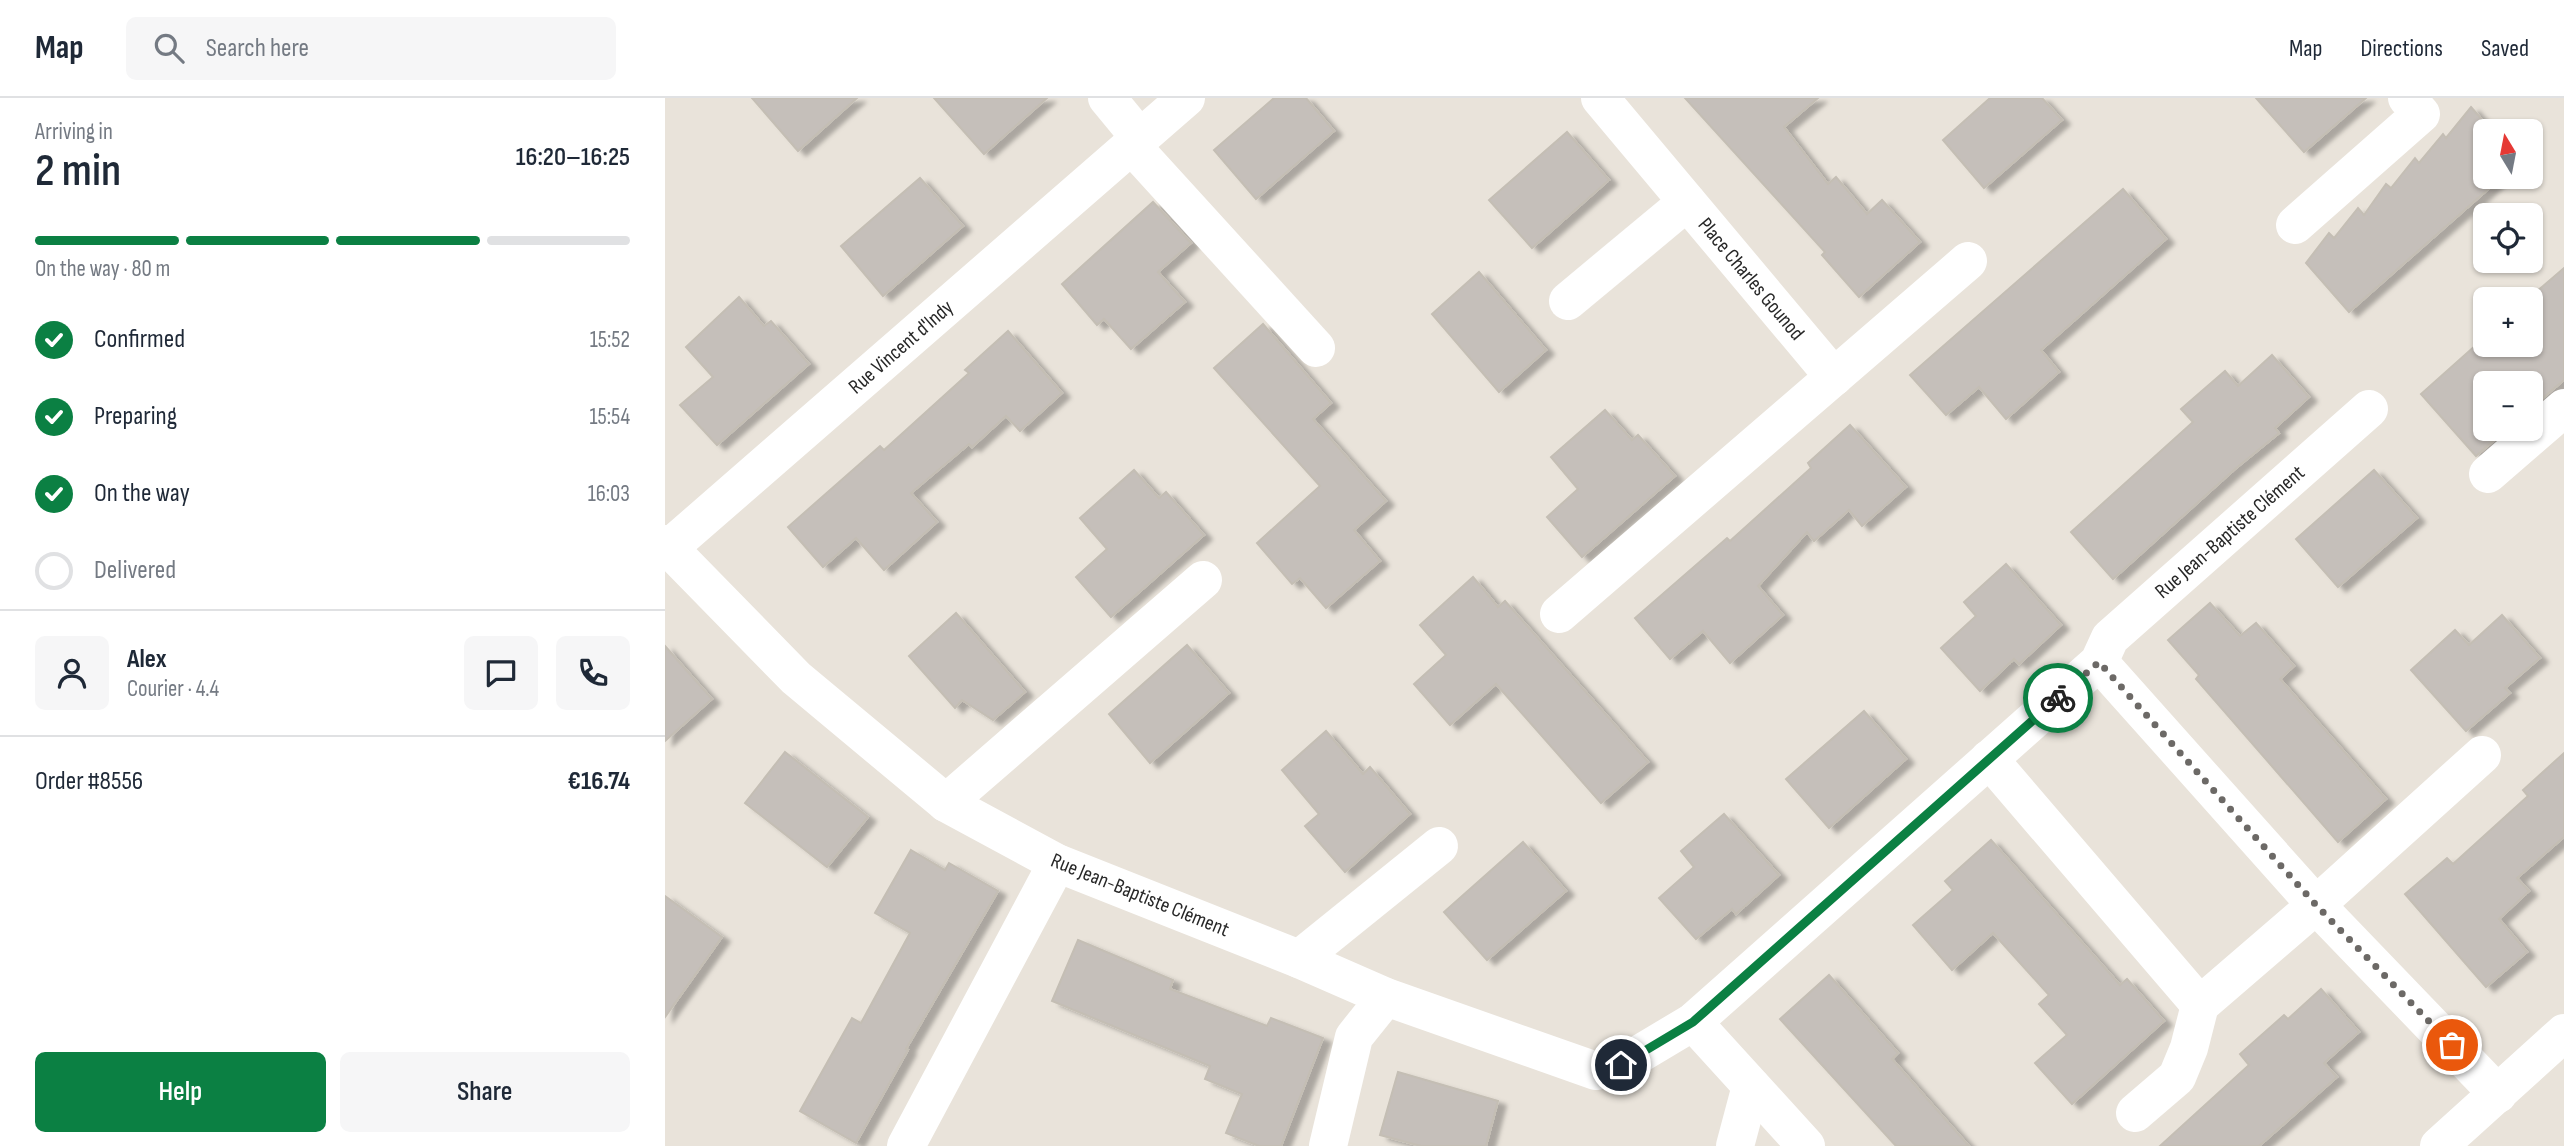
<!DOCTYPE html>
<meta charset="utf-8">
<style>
:root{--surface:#fff;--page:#f6f6f7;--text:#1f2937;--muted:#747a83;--line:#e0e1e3;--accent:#0b8043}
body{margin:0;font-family:"Sofia Sans Condensed",sans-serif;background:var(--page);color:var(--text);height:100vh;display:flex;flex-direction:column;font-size:26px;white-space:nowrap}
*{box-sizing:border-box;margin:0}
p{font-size:23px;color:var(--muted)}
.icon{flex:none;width:38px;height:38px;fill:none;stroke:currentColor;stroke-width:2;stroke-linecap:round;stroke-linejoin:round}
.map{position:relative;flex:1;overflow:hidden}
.panel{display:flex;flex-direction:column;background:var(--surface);width:665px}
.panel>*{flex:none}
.needle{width:46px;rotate:350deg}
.controls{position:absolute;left:1808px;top:21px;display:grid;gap:14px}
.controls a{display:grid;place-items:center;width:70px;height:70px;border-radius:10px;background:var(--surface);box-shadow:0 2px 5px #0004;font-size:35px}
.pin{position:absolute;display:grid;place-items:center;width:60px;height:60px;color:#fff;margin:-30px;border:4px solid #fff;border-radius:50%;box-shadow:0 2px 7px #0007}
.courier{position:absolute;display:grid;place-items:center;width:70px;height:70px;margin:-35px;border:5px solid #0b8043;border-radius:50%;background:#fff;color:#222;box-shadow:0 2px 9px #0007}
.head em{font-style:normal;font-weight:600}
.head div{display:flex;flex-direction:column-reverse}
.head{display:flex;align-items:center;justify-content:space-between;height:119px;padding:0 35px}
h1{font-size:46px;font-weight:600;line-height:52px}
.bar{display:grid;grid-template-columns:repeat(4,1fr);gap:10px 7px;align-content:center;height:84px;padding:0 35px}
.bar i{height:9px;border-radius:5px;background:var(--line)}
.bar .selected{background:var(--accent)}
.bar p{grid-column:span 4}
.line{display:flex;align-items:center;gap:18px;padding:0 35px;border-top:2px solid var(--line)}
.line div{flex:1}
.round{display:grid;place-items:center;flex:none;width:74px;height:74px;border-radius:10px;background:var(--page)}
ol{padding:0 35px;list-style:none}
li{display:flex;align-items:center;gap:21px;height:77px}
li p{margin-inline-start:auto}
li .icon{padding:7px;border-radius:50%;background:var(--accent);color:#fff;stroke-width:4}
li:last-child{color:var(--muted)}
li i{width:38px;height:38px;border:4px solid var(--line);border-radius:50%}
.button{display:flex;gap:14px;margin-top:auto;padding:14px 35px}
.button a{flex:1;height:80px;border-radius:10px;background:var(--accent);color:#fff;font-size:28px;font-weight:600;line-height:80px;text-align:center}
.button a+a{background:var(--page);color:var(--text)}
header{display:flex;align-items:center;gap:42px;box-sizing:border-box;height:98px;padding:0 35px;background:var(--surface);border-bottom:2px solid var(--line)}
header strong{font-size:33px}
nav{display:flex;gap:38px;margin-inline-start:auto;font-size:24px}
.search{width:490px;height:63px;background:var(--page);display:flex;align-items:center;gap:18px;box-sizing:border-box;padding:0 24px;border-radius:10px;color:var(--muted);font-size:26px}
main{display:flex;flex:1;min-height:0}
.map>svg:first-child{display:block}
</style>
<header>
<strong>Map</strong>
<div class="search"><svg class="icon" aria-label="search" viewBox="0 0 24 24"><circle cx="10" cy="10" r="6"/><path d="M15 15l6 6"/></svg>Search here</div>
<nav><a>Map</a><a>Directions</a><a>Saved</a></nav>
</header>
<main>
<section class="panel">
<div class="head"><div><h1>2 min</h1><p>Arriving in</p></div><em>16:20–16:25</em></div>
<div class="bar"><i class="selected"></i><i class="selected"></i><i class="selected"></i><i></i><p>On the way · 80 m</p></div>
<ol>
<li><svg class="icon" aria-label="check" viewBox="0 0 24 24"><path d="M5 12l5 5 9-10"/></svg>Confirmed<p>15:52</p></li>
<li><svg class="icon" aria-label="check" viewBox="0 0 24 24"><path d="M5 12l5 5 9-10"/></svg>Preparing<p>15:54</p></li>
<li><svg class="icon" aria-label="check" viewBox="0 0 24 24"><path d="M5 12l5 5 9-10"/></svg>On the way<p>16:03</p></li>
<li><i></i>Delivered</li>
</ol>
<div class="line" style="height:126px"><a class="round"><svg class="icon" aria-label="person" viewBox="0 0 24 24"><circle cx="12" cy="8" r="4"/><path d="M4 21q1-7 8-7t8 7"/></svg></a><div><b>Alex</b><p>Courier · 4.4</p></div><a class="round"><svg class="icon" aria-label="chat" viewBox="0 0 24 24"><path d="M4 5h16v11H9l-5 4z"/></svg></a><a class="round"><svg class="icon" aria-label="phone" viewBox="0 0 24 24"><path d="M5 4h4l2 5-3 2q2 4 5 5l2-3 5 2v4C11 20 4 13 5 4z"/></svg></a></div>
<div class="line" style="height:91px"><div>Order #8556</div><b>€16.74</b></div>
<div class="button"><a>Help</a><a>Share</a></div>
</section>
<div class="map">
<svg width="1899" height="1048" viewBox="0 0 1899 1048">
<defs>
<filter id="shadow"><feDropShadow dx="8" dy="4.5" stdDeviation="2" flood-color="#0004"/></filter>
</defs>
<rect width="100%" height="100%" fill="#e9e3da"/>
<g fill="#c5bfba" stroke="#c4beb4" stroke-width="2" filter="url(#shadow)">
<polygon points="87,0 192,0 133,53"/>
<polygon points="269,0 382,0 319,56"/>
<polygon points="609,0 641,0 669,33 591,101 549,52"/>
<polygon points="1020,0 1153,0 1119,29 1163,86 1171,79 1202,116 1217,102 1255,144 1194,199 1157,157 1160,154"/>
<polygon points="1325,0 1377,0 1397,22 1319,90 1278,42"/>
<polygon points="1591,0 1701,0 1639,54"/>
<polygon points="1806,9 1827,33 1820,33 1820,79 1837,79 1684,214 1641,165 1664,135 1669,140 1693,110 1699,117 1721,86 1726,90 1750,60 1754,65 1778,36 1781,40"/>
<polygon points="902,34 944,82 867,150 824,102"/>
<polygon points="255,80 298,128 218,198 176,148"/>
<polygon points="1458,91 1501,141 1376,252 1394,274 1341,321 1314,289 1281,317 1245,277"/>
<polygon points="488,104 526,145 493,174 520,204 466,251 439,221 432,227 397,186"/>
<polygon points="1899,170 1899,282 1866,310 1866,285 1820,285 1820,331 1842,331 1811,358 1756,296 1820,239 1820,247 1866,247 1866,201 1863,201"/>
<polygon points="814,174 881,252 834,294 767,216"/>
<polygon points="74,199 99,228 106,223 144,266 52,347 15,307 48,279 21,249"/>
<polygon points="598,226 666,305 648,321 721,403 689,432 715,463 661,510 635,480 627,486 592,445 655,388 549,270"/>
<polygon points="343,233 397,295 355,333 341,318 307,349 304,346 246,395 272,424 219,472 191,440 158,469 123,429 215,348 219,352 304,275 300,272"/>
<polygon points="1607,257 1644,299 1610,330 1614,335 1570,371 1448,481 1406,434 1528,324 1516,311 1560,273 1573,288"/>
<polygon points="940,312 967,342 973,337 1010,378 917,459 882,419 913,391 886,359"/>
<polygon points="1185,327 1241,389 1197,428 1184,412 1149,443 1142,434 1093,488 1118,517 1065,565 1038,533 1005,561 970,520 1062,440 1065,443 1146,370 1143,365"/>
<polygon points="469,372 494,400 501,394 539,437 446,519 411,479 442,451 415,420"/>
<polygon points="1709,372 1752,420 1673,489 1631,441"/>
<polygon points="1341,466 1396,527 1354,566 1349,561 1315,593 1276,550 1311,518 1299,504"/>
<polygon points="808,479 833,509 840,503 983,664 936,705 831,586 785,627 749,586 781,557 755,527"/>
<polygon points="1545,505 1575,538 1591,525 1629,568 1615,581 1721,701 1673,744 1531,581 1534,577 1503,542"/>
<polygon points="291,515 360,594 328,622 297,602 290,610 244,558"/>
<polygon points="1837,517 1875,560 1840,590 1845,595 1801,633 1746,572 1790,532 1804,547"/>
<polygon points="522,547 564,595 485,665 444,616"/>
<polygon points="0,548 47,601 0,643"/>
<polygon points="1199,613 1241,661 1164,730 1121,681"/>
<polygon points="661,633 698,676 705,669 745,716 680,774 640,728 654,716 617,672"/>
<polygon points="120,654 203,719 162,769 80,705"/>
<polygon points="1899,655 1899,739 1852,780 1864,793 1834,821 1862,854 1821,889 1740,796 1782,760 1788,766 1863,698 1858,692"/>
<polygon points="1059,716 1114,777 1071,816 1067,811 1031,841 994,800 1029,769 1016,753"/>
<polygon points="1326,742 1455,887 1462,881 1499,923 1407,1006 1370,965 1402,937 1374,906 1384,897 1328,835 1287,872 1248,827 1288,792 1280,783"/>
<polygon points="858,744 901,793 822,862 779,814"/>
<polygon points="246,752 280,772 284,765 333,793 241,951 243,952 191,1045 135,1013 187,920 196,925 245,835 210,815"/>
<polygon points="0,798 57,839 0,919"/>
<polygon points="413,842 508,882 505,891 602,928 606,920 658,940 616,1048 594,1048 561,1035 577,996 540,981 545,968 387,903"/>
<polygon points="1164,877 1233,955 1227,961 1304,1048 1231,1048 1115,921"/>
<polygon points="1656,891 1694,934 1659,965 1672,979 1594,1048 1495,1048 1584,967 1575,956 1619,917 1623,921"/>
<polygon points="733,974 833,1003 821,1048 756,1048 715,1037"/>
</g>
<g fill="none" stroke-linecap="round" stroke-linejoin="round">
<g stroke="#fff" stroke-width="38">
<polyline points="442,0 475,40"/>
<polyline points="935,0 1169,279"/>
<polyline points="467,48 651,250"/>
<polyline points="1630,127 1756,16 1742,0"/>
<polyline points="903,203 1022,104"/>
<polyline points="1823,376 1899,310"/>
<polyline points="0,446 131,580 281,705 392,765 634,861 721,899 931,973 956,967 1028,924 1434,564 1445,540 1704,311"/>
<polyline points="4,450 521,0"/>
<polyline points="894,516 1303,163"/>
<polyline points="1434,564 1651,807 1833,996"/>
<polyline points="1324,661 1535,907 1651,807 1817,657"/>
<polyline points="281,705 538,482"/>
<polyline points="634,861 774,748"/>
<polyline points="1028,924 1141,1048"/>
<polyline points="1470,1015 1512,979 1524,950 1535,907"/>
<polyline points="241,1048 392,765"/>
<polyline points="663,1048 689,939 721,899"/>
<polyline points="1070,1048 1086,988"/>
</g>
<polyline stroke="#fff" stroke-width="38" points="1774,1048 1899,935"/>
</g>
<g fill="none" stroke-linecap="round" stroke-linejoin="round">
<polyline stroke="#6c6966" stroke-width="7" stroke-dasharray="0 12.6" points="1393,600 1434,564 1651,807 1787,947"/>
<polyline stroke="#0b8043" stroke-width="9" points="956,967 1028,924 1393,600"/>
</g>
<g text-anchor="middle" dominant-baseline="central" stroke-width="5" stroke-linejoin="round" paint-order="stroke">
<g font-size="21" fill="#282828" stroke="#fff">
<text transform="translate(1086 181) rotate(50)">Place Charles Gounod</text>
<text transform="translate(236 249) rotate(-41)">Rue Vincent d'Indy</text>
<text transform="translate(1565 434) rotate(-41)">Rue Jean-Baptiste Clément</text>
<text transform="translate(475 797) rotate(22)">Rue Jean-Baptiste Clément</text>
</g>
</g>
</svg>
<div class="controls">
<a><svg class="needle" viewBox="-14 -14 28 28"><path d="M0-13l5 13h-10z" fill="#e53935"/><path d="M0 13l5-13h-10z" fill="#747a83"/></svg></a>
<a><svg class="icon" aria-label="locate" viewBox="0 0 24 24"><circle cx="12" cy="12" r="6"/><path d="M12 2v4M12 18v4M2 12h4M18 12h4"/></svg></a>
<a>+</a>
<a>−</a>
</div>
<div class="pin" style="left:1787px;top:947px;background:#ea580c"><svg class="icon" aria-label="bag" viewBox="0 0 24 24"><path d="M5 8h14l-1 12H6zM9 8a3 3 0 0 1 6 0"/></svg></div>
<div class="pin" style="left:956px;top:967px;background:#1f2937"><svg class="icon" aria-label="home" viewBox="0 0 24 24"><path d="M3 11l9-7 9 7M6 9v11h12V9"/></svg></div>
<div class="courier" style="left:1393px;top:600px"><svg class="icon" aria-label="bike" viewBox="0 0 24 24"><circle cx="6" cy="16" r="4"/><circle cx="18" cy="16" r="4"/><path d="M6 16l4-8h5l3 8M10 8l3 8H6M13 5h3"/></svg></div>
</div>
</main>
